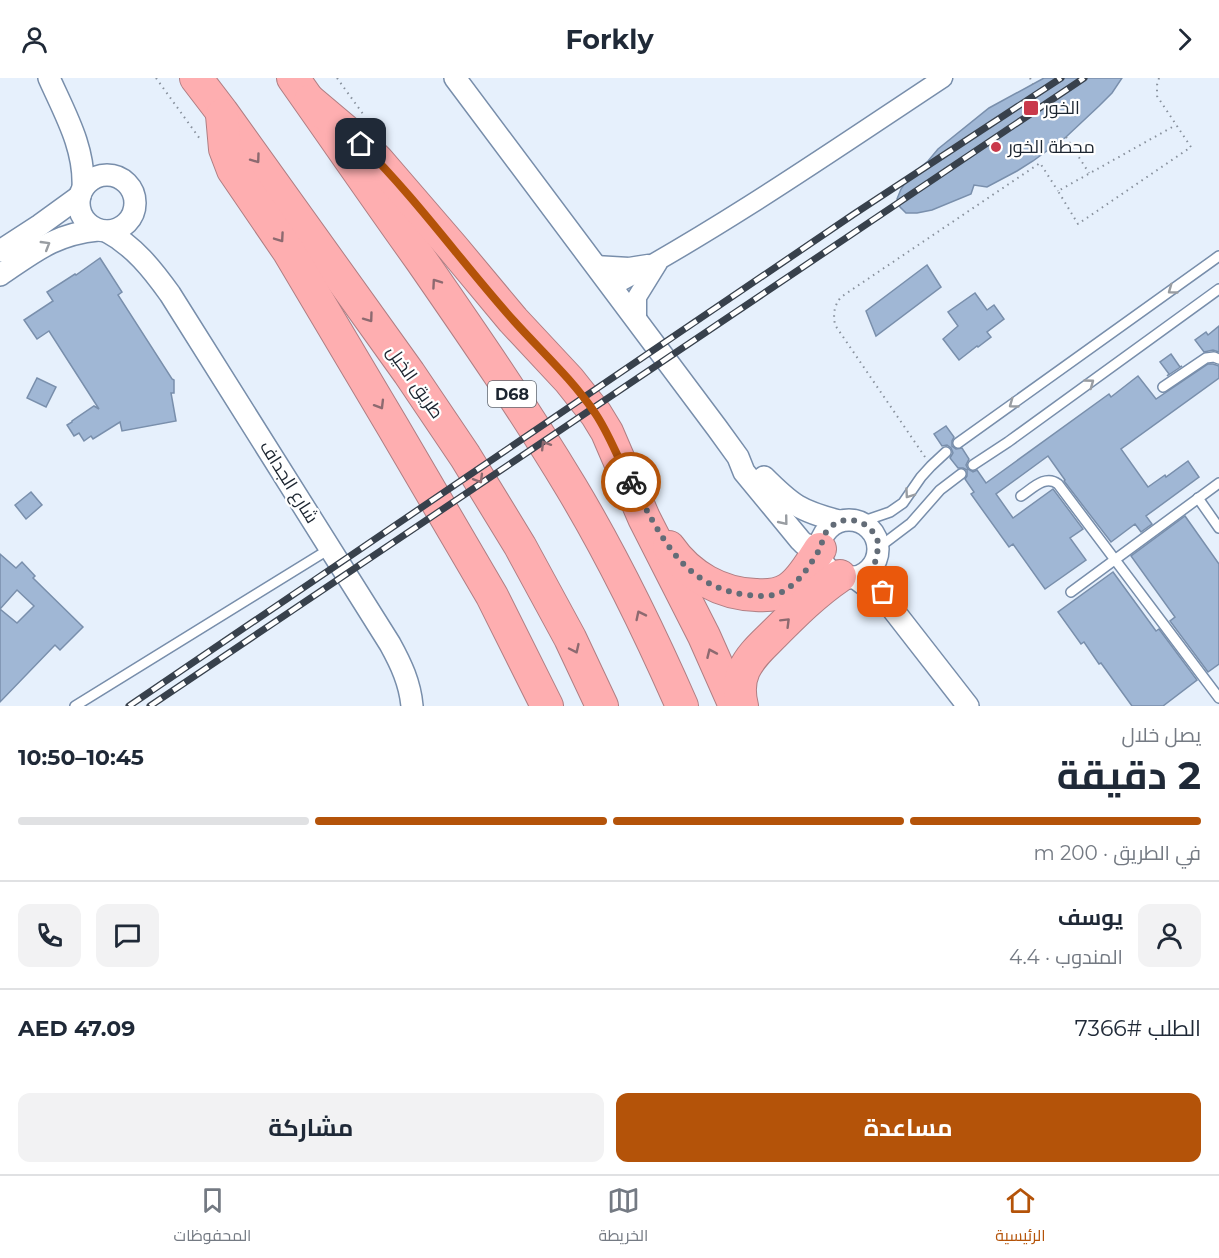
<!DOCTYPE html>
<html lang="ar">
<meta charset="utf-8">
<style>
:root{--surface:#fff;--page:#f2f2f3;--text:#1f2937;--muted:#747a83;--line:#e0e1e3;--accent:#b45309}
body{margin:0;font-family:Montserrat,Cairo,sans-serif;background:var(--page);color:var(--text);direction:rtl;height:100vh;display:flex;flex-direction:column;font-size:22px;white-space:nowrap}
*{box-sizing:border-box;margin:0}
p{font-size:20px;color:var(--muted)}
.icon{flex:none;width:33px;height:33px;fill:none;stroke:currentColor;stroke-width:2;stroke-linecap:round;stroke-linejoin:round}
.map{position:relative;height:628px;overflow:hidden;direction:ltr}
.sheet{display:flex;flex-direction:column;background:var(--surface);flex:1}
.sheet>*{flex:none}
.pin{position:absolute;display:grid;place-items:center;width:51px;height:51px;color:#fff;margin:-26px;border-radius:12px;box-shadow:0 3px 9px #0006}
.courier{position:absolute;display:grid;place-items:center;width:60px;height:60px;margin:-30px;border:4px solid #b45309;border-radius:50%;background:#fff;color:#222;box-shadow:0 2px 8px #0007}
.head em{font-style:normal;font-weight:700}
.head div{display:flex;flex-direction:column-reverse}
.head{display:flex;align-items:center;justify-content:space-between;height:102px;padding:0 18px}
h1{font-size:39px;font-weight:700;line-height:45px}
.bar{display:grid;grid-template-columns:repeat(4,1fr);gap:9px 6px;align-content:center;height:72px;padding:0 18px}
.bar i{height:8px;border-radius:4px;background:var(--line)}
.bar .on{background:var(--accent)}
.bar p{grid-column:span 4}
.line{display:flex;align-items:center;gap:15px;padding:0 18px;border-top:2px solid var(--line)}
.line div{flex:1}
.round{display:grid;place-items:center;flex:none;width:63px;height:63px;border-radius:12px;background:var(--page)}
.cta{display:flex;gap:12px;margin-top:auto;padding:12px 18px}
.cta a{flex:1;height:69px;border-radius:12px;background:var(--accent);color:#fff;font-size:24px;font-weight:700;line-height:69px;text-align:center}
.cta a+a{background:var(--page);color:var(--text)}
header{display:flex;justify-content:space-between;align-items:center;height:78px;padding:0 18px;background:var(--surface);font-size:27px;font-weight:700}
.menu{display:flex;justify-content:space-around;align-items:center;height:84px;border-top:2px solid var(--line);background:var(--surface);font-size:16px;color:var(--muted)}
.menu a{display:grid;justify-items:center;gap:3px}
.menu .on{color:var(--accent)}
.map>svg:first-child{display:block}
</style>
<header><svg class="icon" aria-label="forward" viewBox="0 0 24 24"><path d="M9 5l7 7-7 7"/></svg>Forkly<svg class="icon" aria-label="person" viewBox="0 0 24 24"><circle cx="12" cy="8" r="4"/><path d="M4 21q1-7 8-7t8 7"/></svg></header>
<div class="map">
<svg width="1219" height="628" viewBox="0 0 1219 628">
<rect width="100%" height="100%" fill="#e6f0fc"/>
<g fill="#a0b7d5" stroke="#798fac" stroke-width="1.5" fill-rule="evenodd">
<polygon points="1044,0 1122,0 1112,15 1099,28 1066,59 1033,83 1017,93 987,109 974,107 971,116 932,132 917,135 906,135 900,129 897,121 901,111 910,98 928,83 938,71 989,30"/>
<polygon points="100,180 122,214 118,217 172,301 174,302 174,315 171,315 176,343 122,353 120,344 93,361 91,358 84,363 79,355 74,358 67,347 72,344 72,343 94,328 99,331 49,253 37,261 24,242 53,223 47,214 75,196 76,197"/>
<polygon points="927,187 941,209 876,258 866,233"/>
<polygon points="975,215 987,232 994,227 1004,241 987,254 991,259 978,269 977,268 959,282 943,261 958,248 948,234"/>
<polygon points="1219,248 1219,274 1213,272 1204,274 1195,262 1206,254 1208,257"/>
<polygon points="1171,276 1180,289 1182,288 1167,298 1169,296 1160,284"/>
<polygon points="1208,286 1213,286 1219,288 1219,300 1121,371 1148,409 1165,397 1166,399 1188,383 1199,399 1146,438 1152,446 1141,454 1135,446 1111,464 1064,403 1065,402 1048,378 996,416 1013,440 1053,411 1083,451 1070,460 1086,482 1045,511 1013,466 1009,469 971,416 974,414 965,401 967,398 967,392 963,390 958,390 950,380 953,375 951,370 947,367 942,368 934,356 946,348 954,359 952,363 952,368 956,371 962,370 969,381 966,387 968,391 973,394 977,392 986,405 1109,316 1111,319 1138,298 1156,321"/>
<polygon points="37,300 56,309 46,329 27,320"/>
<polygon points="31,414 42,427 26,441 15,427"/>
<polygon points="1185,438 1219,486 1219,586 1208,594 1170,543 1175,539 1131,478"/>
<path d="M0,476L16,490L22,484L35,498L33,500L83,549L60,572L55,567L0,624ZM17,512L34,528L17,545L0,531Z"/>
<polygon points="1113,494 1156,553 1159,551 1197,602 1163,628 1132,628 1101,585 1099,586 1084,564 1081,566 1058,534"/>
</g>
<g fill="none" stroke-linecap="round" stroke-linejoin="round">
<g stroke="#788eab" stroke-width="12">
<g id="service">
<polyline points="1163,309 1206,280 1214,279 1219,281"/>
<polyline points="958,365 1219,178"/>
<polyline points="973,387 1008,364 1219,211"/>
<path d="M1021,418C1032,411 1045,396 1058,406L1219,620"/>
<polyline points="1198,420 1219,450"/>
<polyline points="861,444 890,434 903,425 921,399 931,388 946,374"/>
<polyline points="878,470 911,445 940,412 961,396"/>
<polyline points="1071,514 1219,405"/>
<polyline points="75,628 331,470"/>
</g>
</g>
<g stroke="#788eab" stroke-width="21">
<g id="minor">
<polyline points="595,187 629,189 648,186"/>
<path d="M611,209C726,147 834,72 943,0"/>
<polyline points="637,244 637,219 658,185"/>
</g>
</g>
<g stroke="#788eab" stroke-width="24">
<g id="tertiary">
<path d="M49,0C65,36 85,70 83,110"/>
<polyline points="455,0 717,350 738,379 744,394 800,462 804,466 820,470"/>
<circle cx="107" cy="125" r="28"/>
<path d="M106,153C134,168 152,191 170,216L390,566C401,586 410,605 412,628"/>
<polyline points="0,173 40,147 80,118"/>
<path d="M0,197C34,174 55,156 98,152"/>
<path d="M764,399C792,427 800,433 839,443"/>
<circle cx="849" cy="471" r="29"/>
<polyline points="854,499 887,524 968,628"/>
</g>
</g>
<g stroke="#af7e83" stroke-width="34">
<g id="motorway">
<polyline points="196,0 222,34 409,295 465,378 520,468 570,560 602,628"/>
<path d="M293,0C336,61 378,122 421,182C473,257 524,331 571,409C613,479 649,553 682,628"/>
<polyline points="310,23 361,66 378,83 453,170 513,242 569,302 596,336 607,354 644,440 704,558 735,628"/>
<polyline points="222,37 225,71 233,92 289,174 393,349 492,518 547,628"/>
<path d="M669,469C689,498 721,516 756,517C768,518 778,517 788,511C802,502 811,484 820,471"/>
<path d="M742,628C739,616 739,603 744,592C751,577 763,567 774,556C795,535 815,515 840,498"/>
</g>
</g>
<g stroke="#88919d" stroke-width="2" stroke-dasharray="1.5 4.5" stroke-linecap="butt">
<polyline points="156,0 200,61"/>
<polyline points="337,0 363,36"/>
<polyline points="1030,0 1033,6"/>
<polyline points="1159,0 1157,7 1157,18 1191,69 1078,146 1058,113 1176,47"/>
<polyline points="1066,59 1089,95"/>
<path d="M925,379L835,247C833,235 834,228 841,219L1040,85L1058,113"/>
</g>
<use href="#service" stroke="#fff" stroke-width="9"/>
<use href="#minor" stroke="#fff" stroke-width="18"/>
<use href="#tertiary" stroke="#fff" stroke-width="21"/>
<use href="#motorway" stroke="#feaeb0" stroke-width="32"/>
<g stroke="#38414c" stroke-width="7">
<g id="rail">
<polyline points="129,628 854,136 1061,0"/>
<polyline points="150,628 1084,0"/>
</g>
</g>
<use href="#rail" stroke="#fff" stroke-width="4.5" stroke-dasharray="14" stroke-linecap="butt"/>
</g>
<defs><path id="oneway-chevron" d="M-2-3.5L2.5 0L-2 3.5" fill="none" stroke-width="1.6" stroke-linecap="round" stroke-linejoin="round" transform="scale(1.5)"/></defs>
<g stroke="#8d6a70">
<use href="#oneway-chevron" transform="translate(256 81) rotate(54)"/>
<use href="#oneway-chevron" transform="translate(280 160) rotate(55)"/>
<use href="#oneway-chevron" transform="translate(436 205) rotate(-125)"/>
<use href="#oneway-chevron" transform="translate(369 240) rotate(54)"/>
<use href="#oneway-chevron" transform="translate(380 327) rotate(59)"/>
<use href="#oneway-chevron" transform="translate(545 367) rotate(-122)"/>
<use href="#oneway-chevron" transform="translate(479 401) rotate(59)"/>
<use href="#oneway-chevron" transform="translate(640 537) rotate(-116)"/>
<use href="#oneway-chevron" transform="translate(786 544) rotate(-45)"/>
<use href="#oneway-chevron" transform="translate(575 571) rotate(65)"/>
<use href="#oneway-chevron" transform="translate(711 575) rotate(-114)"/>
</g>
<g stroke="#999da2">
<use href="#oneway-chevron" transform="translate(46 167) rotate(-31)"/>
<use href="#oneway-chevron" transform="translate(1172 212) rotate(144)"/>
<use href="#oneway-chevron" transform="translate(1090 305) rotate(-36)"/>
<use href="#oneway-chevron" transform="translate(1013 326) rotate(144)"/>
<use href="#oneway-chevron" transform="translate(909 416) rotate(125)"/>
<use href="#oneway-chevron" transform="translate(784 443) rotate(51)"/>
</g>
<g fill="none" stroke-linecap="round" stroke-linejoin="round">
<path stroke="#636c77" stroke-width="6" stroke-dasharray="0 10.8" d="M631,404C661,456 680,508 747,517C763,519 779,519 791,508C801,501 813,483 819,472C823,465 822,458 828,452C839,438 861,439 872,453C884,468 875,473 875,487C876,496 880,505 883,514"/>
<path stroke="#b45309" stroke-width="8" d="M361,66C417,121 462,185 514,243C541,273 572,301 595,335C610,357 618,382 631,404"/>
</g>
<g fill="#c9394b" stroke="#fff" stroke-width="2">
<rect x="1023" y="22" width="16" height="16" rx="3"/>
<circle cx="996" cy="69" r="6"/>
</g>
<g text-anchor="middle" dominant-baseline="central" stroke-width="4.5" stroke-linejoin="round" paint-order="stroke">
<rect fill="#fff" stroke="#60666e" stroke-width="1.5" x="488" y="303" width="48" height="26" rx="4.5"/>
<g font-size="16" font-weight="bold" fill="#1c2530">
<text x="512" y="316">D68</text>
</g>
<g font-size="18" fill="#1c2530" stroke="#fff" text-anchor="start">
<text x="1044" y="30">الخور</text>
<text x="1008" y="69">محطة الخور</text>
</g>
<g font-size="18" fill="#1c2530" stroke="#fff">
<text transform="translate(415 304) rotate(55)">طريق الخيل</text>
<text transform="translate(289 404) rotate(58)">شارع الجداف</text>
</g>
</g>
</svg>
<div class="pin" style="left:883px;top:514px;background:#ea580c"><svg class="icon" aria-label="bag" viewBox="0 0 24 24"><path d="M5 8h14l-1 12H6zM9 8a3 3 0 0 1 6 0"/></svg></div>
<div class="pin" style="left:361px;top:66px;background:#1f2937"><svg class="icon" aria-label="home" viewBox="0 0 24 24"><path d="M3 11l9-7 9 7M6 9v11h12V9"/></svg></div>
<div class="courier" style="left:631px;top:404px"><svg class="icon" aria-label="bike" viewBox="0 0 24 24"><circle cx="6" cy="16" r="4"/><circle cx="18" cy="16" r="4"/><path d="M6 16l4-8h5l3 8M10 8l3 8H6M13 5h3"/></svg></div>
</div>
<section class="sheet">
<div class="head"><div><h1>2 دقيقة</h1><p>يصل خلال</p></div><em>10:45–10:50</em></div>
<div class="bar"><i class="on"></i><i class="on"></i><i class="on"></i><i></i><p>في الطريق · 200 m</p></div>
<div class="line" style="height:108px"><a class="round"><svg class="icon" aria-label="person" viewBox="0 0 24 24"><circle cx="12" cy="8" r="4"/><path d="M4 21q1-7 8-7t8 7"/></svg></a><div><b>يوسف</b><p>المندوب · 4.4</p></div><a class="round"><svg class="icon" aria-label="chat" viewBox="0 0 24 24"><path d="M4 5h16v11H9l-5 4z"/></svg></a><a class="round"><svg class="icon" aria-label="phone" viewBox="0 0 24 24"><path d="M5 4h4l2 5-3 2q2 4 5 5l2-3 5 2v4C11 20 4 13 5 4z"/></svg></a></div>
<div class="line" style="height:78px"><div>الطلب #7366</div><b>AED 47.09</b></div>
<div class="cta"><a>مساعدة</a><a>مشاركة</a></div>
</section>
<nav class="menu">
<a class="on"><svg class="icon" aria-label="home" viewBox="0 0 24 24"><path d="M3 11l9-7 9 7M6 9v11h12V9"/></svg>الرئيسية</a>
<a><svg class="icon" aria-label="map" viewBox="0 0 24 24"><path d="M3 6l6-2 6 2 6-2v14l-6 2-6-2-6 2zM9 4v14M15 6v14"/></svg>الخريطة</a>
<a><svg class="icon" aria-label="saved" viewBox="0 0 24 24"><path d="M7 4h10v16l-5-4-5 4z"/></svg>المحفوظات</a>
</nav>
